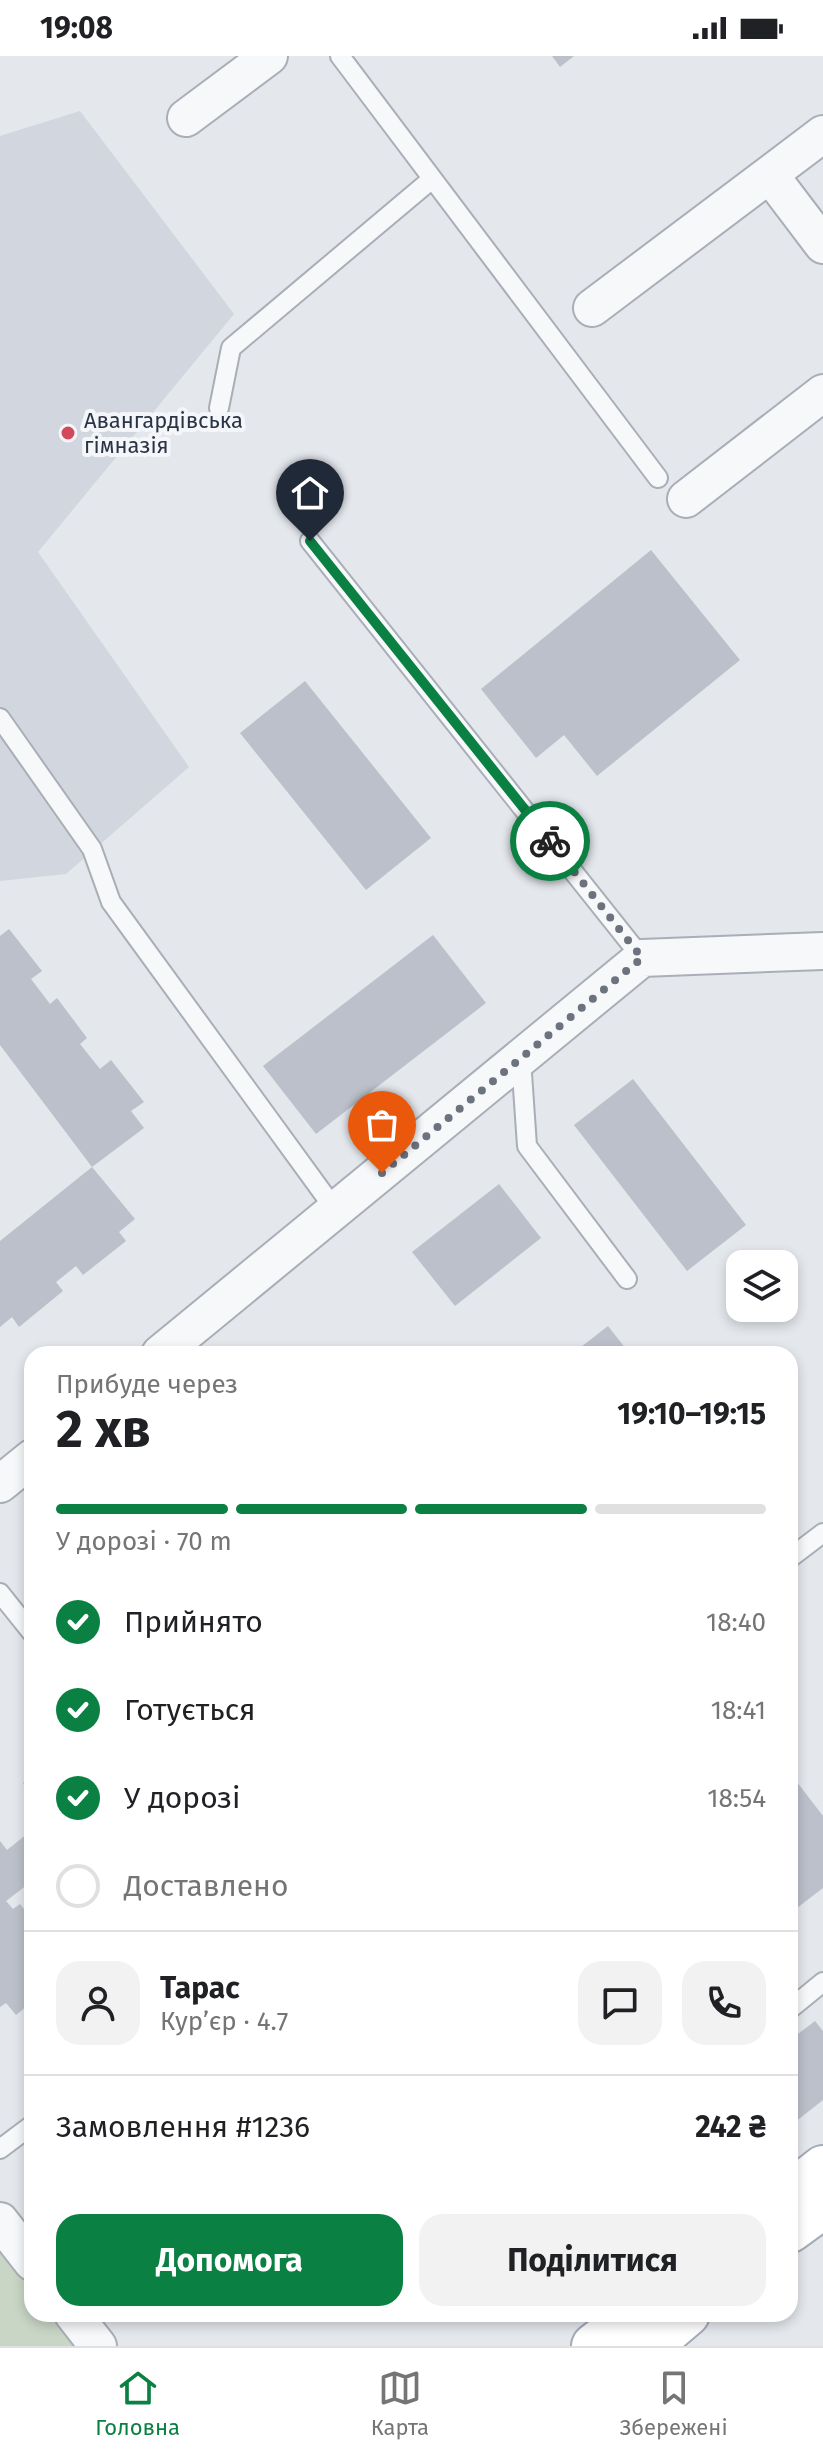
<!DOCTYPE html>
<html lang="uk">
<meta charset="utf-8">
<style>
:root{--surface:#fff;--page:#f2f2f2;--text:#202124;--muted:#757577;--line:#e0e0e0;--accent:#0b8043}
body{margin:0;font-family:"Fira Sans",sans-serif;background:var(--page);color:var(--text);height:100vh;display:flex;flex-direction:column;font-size:30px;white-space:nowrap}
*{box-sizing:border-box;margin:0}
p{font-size:26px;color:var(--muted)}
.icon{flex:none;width:44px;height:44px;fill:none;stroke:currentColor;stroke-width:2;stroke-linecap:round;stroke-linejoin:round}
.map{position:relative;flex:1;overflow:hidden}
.details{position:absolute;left:24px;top:1290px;width:774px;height:976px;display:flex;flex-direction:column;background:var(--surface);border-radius:24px;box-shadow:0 4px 12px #0003}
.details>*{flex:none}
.buttons{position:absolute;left:726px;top:1194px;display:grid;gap:16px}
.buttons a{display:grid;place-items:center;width:72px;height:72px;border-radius:16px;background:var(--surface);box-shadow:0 4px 12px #0003;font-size:40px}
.pin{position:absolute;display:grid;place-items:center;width:68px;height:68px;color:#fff;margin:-82px -34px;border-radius:50% 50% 50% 0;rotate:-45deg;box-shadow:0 0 8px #0007}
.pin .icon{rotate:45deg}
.courier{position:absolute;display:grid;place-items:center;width:80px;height:80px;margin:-40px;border:6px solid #0b8043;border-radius:50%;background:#fff;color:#222;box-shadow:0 2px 10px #0007}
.head em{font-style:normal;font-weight:700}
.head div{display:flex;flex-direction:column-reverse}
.head{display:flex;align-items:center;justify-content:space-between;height:136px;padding:0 32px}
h1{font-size:52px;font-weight:700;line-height:60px}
.bar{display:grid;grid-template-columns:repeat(4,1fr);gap:12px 8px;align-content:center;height:96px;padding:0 32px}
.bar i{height:10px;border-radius:6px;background:var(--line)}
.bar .current{background:var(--accent)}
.bar p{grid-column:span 4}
.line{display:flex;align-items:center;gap:20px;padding:0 32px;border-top:2px solid var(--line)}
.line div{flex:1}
.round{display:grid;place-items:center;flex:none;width:84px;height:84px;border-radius:24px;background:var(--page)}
ol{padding:0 32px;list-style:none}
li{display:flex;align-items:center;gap:24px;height:88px}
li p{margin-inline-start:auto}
li .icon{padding:8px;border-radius:50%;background:var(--accent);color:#fff;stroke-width:4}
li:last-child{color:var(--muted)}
li i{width:44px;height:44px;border:4px solid var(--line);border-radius:50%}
.primary-button{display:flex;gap:16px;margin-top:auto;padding:16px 32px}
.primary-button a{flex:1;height:92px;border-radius:24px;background:var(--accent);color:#fff;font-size:32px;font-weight:700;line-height:92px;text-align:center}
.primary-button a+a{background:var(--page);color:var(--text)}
.status{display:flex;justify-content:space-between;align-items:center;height:56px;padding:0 40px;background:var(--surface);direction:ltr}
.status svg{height:22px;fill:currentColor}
.tabs{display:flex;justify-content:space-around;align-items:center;height:112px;border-top:2px solid var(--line);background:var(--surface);font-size:22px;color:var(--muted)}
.tabs a{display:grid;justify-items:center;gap:4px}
.tabs .current{color:var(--accent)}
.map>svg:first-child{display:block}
</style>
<div class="status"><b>19:08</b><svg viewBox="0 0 49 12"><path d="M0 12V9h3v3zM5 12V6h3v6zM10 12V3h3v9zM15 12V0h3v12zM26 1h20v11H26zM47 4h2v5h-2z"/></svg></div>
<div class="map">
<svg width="823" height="2290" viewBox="0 0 823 2290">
<rect width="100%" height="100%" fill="#e4e7ec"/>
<polygon fill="#d2d6de" points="80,55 234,258 38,496 189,711 66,818 0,825 0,80"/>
<polygon fill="#c9d6c5" points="0,2193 32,2232 32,2258 53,2258 79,2290 0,2290"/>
<g fill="#bbc0ca">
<polygon points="552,0 574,0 560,11"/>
<polygon points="651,494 740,604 597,720 564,679 536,702 481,633"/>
<polygon points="305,625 431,782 366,834 240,677"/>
<polygon points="9,873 42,915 31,923 50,948 57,942 87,982 80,988 100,1013 111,1004 144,1046 131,1055 144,1072 92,1111 0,989 0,880"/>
<polygon points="433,879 486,947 316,1078 263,1010"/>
<polygon points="633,1023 746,1169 687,1215 574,1069"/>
<polygon points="92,1111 135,1163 119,1176 126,1185 83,1219 76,1210 56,1226 63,1235 19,1271 12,1261 0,1271 0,1185"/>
<polygon points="499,1128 541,1182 455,1250 412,1196"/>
<polygon points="608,1270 630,1298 572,1298"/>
<polygon points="790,1717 823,1760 823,1832 793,1855 790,1852"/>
<polygon points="32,1720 32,1739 23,1727"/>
<polygon points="32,1774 32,1825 6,1845 13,1853 20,1848 32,1863 32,1946 16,1959 6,1947 0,1951 0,1785 7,1794"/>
<polygon points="815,1965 823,1975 823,2044 790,2070 790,1984"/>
</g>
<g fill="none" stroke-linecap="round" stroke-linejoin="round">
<g stroke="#a9aeb7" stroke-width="22">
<g id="service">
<polyline points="340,0 658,422"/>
<polyline points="219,352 231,292 432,123"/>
<polyline points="310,485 642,902"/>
<polyline points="0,662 92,793 111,846 336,1155"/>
<polyline points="521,1003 527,1090 627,1223"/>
<polyline points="790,1502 823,1477"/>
<polyline points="0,1537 32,1577"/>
<polyline points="790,1953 823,1926"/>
<polyline points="0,2093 32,2069"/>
</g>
</g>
<g stroke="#a9aeb7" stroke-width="40">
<g id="minor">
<polyline points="186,62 269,0"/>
<polyline points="770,119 823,189"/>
<polyline points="592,252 823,78"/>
<polyline points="686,443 823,337"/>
<polyline points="160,1298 642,902 823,895"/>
<polyline points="0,1428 32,1402"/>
<polyline points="0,2165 32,2206"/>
<polyline points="73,2258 98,2290"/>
</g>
</g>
<g stroke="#a3abb8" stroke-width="48">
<g id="primary">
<polyline points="790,2138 823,2112"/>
<polyline points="790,2174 823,2150"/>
<polyline points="594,2290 635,2258"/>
<polyline points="649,2290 687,2258"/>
</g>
</g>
<use href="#service" stroke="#f7f8fa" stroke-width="18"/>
<use href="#minor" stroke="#f7f8fa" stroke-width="36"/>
<use href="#primary" stroke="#fff" stroke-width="44"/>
</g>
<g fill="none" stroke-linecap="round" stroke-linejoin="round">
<polyline stroke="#6c737f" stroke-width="8" stroke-dasharray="0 14.4" points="382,1117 642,902 550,785"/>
<polyline stroke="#0b8043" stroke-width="10" points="310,485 550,785"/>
</g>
<circle fill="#d1495b" stroke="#f4f6f9" stroke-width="3" cx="68" cy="377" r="8"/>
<g text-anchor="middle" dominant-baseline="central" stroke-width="8" stroke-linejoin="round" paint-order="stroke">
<g font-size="22" fill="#2b3445" stroke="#f4f6f9" text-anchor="start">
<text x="84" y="364">Авангардівська<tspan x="84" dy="25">гімназія</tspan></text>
</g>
</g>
</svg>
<div class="buttons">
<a><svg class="icon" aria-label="layers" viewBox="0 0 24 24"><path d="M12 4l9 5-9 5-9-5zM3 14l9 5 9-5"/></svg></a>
</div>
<div class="pin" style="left:382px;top:1117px;background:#ea580c"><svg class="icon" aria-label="bag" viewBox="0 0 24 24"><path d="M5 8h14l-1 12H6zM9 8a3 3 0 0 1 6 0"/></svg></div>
<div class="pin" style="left:310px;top:485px;background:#1f2937"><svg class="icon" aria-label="home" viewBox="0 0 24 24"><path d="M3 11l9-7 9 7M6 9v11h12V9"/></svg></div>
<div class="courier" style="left:550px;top:785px"><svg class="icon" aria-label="bike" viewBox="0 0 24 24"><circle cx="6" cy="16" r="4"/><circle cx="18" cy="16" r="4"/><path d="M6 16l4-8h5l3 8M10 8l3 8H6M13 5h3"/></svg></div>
<section class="details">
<div class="head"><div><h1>2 хв</h1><p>Прибуде через</p></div><em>19:10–19:15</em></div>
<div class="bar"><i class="current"></i><i class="current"></i><i class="current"></i><i></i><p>У дорозі · 70 m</p></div>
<ol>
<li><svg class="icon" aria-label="check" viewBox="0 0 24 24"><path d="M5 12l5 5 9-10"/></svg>Прийнято<p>18:40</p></li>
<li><svg class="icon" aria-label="check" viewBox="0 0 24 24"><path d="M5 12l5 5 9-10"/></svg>Готується<p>18:41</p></li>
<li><svg class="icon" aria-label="check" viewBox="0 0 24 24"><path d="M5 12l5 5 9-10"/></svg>У дорозі<p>18:54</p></li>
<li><i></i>Доставлено</li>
</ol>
<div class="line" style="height:144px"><a class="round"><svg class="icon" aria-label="person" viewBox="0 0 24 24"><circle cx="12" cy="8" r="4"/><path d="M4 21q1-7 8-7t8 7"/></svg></a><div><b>Тарас</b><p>Кур’єр · 4.7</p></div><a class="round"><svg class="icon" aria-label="chat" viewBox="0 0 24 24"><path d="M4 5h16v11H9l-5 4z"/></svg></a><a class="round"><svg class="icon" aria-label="phone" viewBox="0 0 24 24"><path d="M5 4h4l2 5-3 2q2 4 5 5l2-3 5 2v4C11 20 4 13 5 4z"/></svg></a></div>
<div class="line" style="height:104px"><div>Замовлення #1236</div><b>242 ₴</b></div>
<div class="primary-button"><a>Допомога</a><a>Поділитися</a></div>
</section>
</div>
<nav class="tabs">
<a class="current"><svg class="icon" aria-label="home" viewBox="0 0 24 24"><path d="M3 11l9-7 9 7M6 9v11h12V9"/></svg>Головна</a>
<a><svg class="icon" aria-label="map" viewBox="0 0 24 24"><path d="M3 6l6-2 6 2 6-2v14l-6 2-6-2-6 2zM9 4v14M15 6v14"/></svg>Карта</a>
<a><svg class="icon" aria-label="saved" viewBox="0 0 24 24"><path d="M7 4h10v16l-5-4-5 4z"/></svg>Збережені</a>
</nav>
